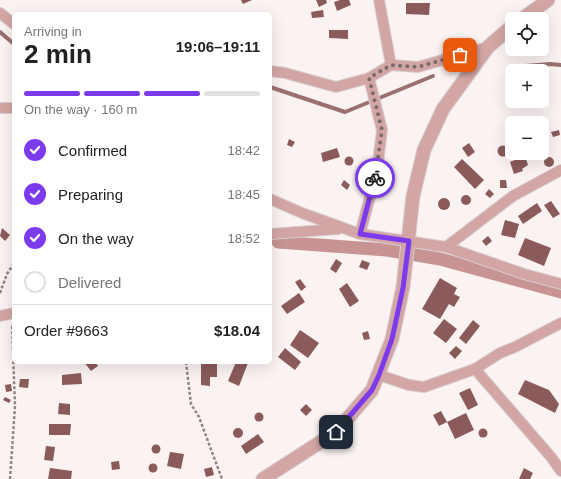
<!DOCTYPE html>
<meta charset="utf-8">
<style>
:root{--surface:#fff;--page:#f2f2f2;--text:#222;--muted:#767676;--line:#e0e0e0;--accent:#7c3aed}
body{margin:0;font-family:Arial,sans-serif;background:var(--page);color:var(--text);height:100vh;display:flex;flex-direction:column;font-size:15px;white-space:nowrap}
*{box-sizing:border-box;margin:0}
p{font-size:13px;color:var(--muted)}
.icon{flex:none;width:22px;height:22px;fill:none;stroke:currentColor;stroke-width:2;stroke-linecap:round;stroke-linejoin:round}
.map{position:relative;flex:1;overflow:hidden}
.side{position:absolute;left:12px;top:12px;width:260px;height:352px;display:flex;flex-direction:column;background:var(--surface);border-radius:6px;box-shadow:0 4px 16px #0002}
.side>*{flex:none}
.buttons{position:absolute;left:505px;top:12px;display:grid;gap:8px}
.buttons a{display:grid;place-items:center;width:44px;height:44px;border-radius:6px;background:var(--surface);box-shadow:0 4px 16px #0002;font-size:20px}
.pin{position:absolute;display:grid;place-items:center;width:34px;height:34px;color:#fff;margin:-17px;border-radius:8px;box-shadow:0 2px 6px #0006}
.courier{position:absolute;display:grid;place-items:center;width:40px;height:40px;margin:-20px;border:3px solid #7c3aed;border-radius:50%;background:#fff;color:#222;box-shadow:0 1px 5px #0007}
.overview em{font-style:normal;font-weight:700}
.overview div{display:flex;flex-direction:column-reverse}
.overview{display:flex;align-items:center;justify-content:space-between;height:68px;padding:0 12px}
h1{font-size:26px;font-weight:700;line-height:30px}
.bar{display:grid;grid-template-columns:repeat(4,1fr);gap:6px 4px;align-content:center;height:48px;padding:0 12px}
.bar i{height:5px;border-radius:3px;background:var(--line)}
.bar .active{background:var(--accent)}
.bar p{grid-column:span 4}
.line{display:flex;align-items:center;gap:10px;padding:0 12px;border-top:1px solid var(--line)}
.line div{flex:1}
ol{padding:0 12px;list-style:none}
li{display:flex;align-items:center;gap:12px;height:44px}
li p{margin-inline-start:auto}
li .icon{padding:4px;border-radius:50%;background:var(--accent);color:#fff;stroke-width:4}
li:last-child{color:var(--muted)}
li i{width:22px;height:22px;border:2px solid var(--line);border-radius:50%}
.map>svg:first-child{display:block}
</style>
<div class="map">
<svg width="561" height="479" viewBox="0 0 561 479">
<rect width="100%" height="100%" fill="#fbf3f2"/>
<g fill="none" stroke-linecap="round" stroke-linejoin="round">
<g stroke="#9a7171" stroke-width="4">
<polyline points="0,32 14,44"/>
<polyline points="513,67 550,64 561,65"/>
<polyline points="270,87 345,112 433,76"/>
</g>
<polyline stroke="#c79393" stroke-width="13" points="278,242 387,250 440,259 561,292"/>
</g>
<g fill="#8b5b5b">
<polygon points="241,0 252,0 243,4"/>
<polygon points="316,0 326,0 327,3 319,7"/>
<polygon points="340,0 349,0 351,5 337,11 334,2"/>
<polygon points="406,3 430,3 429,15 406,14"/>
<polygon points="323,10 324,17 312,18 311,12"/>
<polygon points="329,30 348,30 348,39 329,38"/>
<polygon points="525,116 527,123 512,123 512,128 510,121"/>
<polygon points="559,130 560,135 553,137 551,132"/>
<polygon points="289,139 295,142 292,147 287,145"/>
<polygon points="469,143 475,152 468,157 462,148"/>
<circle cx="503" cy="151" r="5.5"/>
<polygon points="337,148 340,157 323,162 321,153"/>
<polygon points="525,156 528,165 522,169 523,171 514,174 510,162"/>
<circle cx="349" cy="161" r="4.5"/>
<circle cx="549" cy="162" r="5"/>
<polygon points="462,159 484,180 475,189 454,167"/>
<polygon points="344,180 350,185 347,190 341,185"/>
<polygon points="500,180 506,180 507,188 500,188"/>
<polygon points="489,189 494,194 490,198 485,194"/>
<circle cx="466" cy="200" r="5"/>
<circle cx="444" cy="204" r="6"/>
<polygon points="551,201 560,214 553,218 544,205"/>
<polygon points="537,203 542,211 523,224 518,216"/>
<polygon points="505,220 519,224 515,238 501,235"/>
<polygon points="2,228 10,235 5,241 0,236"/>
<polygon points="488,236 492,241 486,246 482,241"/>
<polygon points="525,238 551,248 544,266 518,255"/>
<polygon points="336,259 342,263 336,273 330,269"/>
<polygon points="362,260 370,263 367,270 359,267"/>
<polygon points="440,278 457,288 454,294 460,297 454,307 449,304 440,319 422,309"/>
<polygon points="300,279 306,287 301,291 295,282"/>
<polygon points="347,283 359,301 350,307 339,289"/>
<polygon points="299,293 305,302 287,314 281,306"/>
<polygon points="444,319 457,329 446,343 433,333"/>
<polygon points="473,320 480,326 466,344 459,338"/>
<polygon points="300,330 319,343 308,358 290,345"/>
<polygon points="368,331 370,339 364,340 362,333"/>
<polygon points="456,346 462,351 455,359 449,353"/>
<polygon points="285,348 301,362 295,370 278,357"/>
<polygon points="84,362 95,362 98,366 91,371"/>
<polygon points="201,362 217,362 217,377 210,377 210,386 201,385"/>
<polygon points="236,362 248,363 239,386 228,381"/>
<polygon points="81,373 82,384 62,385 62,375"/>
<polygon points="20,379 29,379 28,388 19,387"/>
<polygon points="525,380 549,390 559,404 555,413 518,394"/>
<polygon points="11,384 12,391 6,392 5,385"/>
<polygon points="470,388 478,405 468,410 459,393"/>
<polygon points="5,397 11,400 9,403 3,400"/>
<polygon points="59,403 70,404 70,415 58,414"/>
<polygon points="306,404 312,410 306,416 300,410"/>
<polygon points="441,411 447,422 439,426 433,415"/>
<circle cx="259" cy="417" r="4.5"/>
<polygon points="466,413 474,430 455,439 447,422"/>
<polygon points="49,424 71,424 70,435 49,435"/>
<circle cx="238" cy="433" r="5"/>
<circle cx="483" cy="433" r="4.5"/>
<polygon points="258,434 264,442 246,454 241,446"/>
<circle cx="156" cy="449" r="4.5"/>
<polygon points="46,446 55,447 53,461 44,460"/>
<polygon points="170,452 184,454 181,469 167,466"/>
<polygon points="119,461 120,469 112,470 111,462"/>
<circle cx="153" cy="468" r="4.5"/>
<polygon points="212,467 214,475 206,477 204,469"/>
<polygon points="50,468 72,471 71,479 48,479"/>
<polygon points="524,468 533,473 530,479 519,479"/>
</g>
<g fill="none" stroke-linecap="round" stroke-linejoin="round">
<g stroke="#d6cdcd" stroke-width="12">
<g id="minor">
<polyline points="379,0 391,65"/>
<polyline points="0,13 14,24"/>
<polyline points="270,71 285,73 336,87 369,78 391,65 418,67 488,47"/>
<polyline points="0,108 14,108"/>
<polyline points="270,199 302,213 360,234 446,247 524,274 561,284"/>
<polyline points="270,234 338,229"/>
<polyline points="360,234 377,171 382,130 369,78"/>
<polyline points="446,247 513,196 561,170"/>
<polyline points="0,316 14,313"/>
<polyline points="475,369 551,457 561,471"/>
<polyline points="379,375 409,385 424,387 475,369 500,353 515,347 561,323"/>
</g>
</g>
<g stroke="#d6cdcd" stroke-width="15">
<g id="tertiary">
<polyline points="522,19 548,0"/>
<polyline points="263,479 336,432 372,390 392,339 403,287 413,196 424,150 443,109 488,47 512,26"/>
</g>
</g>
<g stroke="#908484" stroke-width="2.5" stroke-dasharray="3 2" stroke-linecap="butt">
<polyline points="0,293 7,274 14,263"/>
<polyline points="186,362 191,404 199,417 222,479"/>
<polyline points="10,479 15,406 12,324"/>
</g>
<use href="#minor" stroke="#d4a5a5" stroke-width="10"/>
<use href="#tertiary" stroke="#d4a5a5" stroke-width="13"/>
</g>
<g fill="none" stroke-linecap="round" stroke-linejoin="round">
<polyline stroke="#776b6b" stroke-width="4" stroke-dasharray="0 7.2" points="375,178 382,130 369,78 391,65 418,67 460,55"/>
<polyline stroke="#7c3aed" stroke-width="5" points="336,432 372,390 379,375 392,339 403,288 409,241 360,234 375,178"/>
</g>
</svg>
<div class="buttons">
<a><svg class="icon" aria-label="locate" viewBox="0 0 24 24"><circle cx="12" cy="12" r="6"/><path d="M12 2v4M12 18v4M2 12h4M18 12h4"/></svg></a>
<a>+</a>
<a>−</a>
</div>
<div class="pin" style="left:460px;top:55px;background:#ea580c"><svg class="icon" aria-label="bag" viewBox="0 0 24 24"><path d="M5 8h14l-1 12H6zM9 8a3 3 0 0 1 6 0"/></svg></div>
<div class="pin" style="left:336px;top:432px;background:#1f2937"><svg class="icon" aria-label="home" viewBox="0 0 24 24"><path d="M3 11l9-7 9 7M6 9v11h12V9"/></svg></div>
<div class="courier" style="left:375px;top:178px"><svg class="icon" aria-label="bike" viewBox="0 0 24 24"><circle cx="6" cy="16" r="4"/><circle cx="18" cy="16" r="4"/><path d="M6 16l4-8h5l3 8M10 8l3 8H6M13 5h3"/></svg></div>
<section class="side">
<div class="overview"><div><h1>2 min</h1><p>Arriving in</p></div><em>19:06–19:11</em></div>
<div class="bar"><i class="active"></i><i class="active"></i><i class="active"></i><i></i><p>On the way · 160 m</p></div>
<ol>
<li><svg class="icon" aria-label="check" viewBox="0 0 24 24"><path d="M5 12l5 5 9-10"/></svg>Confirmed<p>18:42</p></li>
<li><svg class="icon" aria-label="check" viewBox="0 0 24 24"><path d="M5 12l5 5 9-10"/></svg>Preparing<p>18:45</p></li>
<li><svg class="icon" aria-label="check" viewBox="0 0 24 24"><path d="M5 12l5 5 9-10"/></svg>On the way<p>18:52</p></li>
<li><i></i>Delivered</li>
</ol>
<div class="line" style="height:52px"><div>Order #9663</div><b>$18.04</b></div>
</section>
</div>
